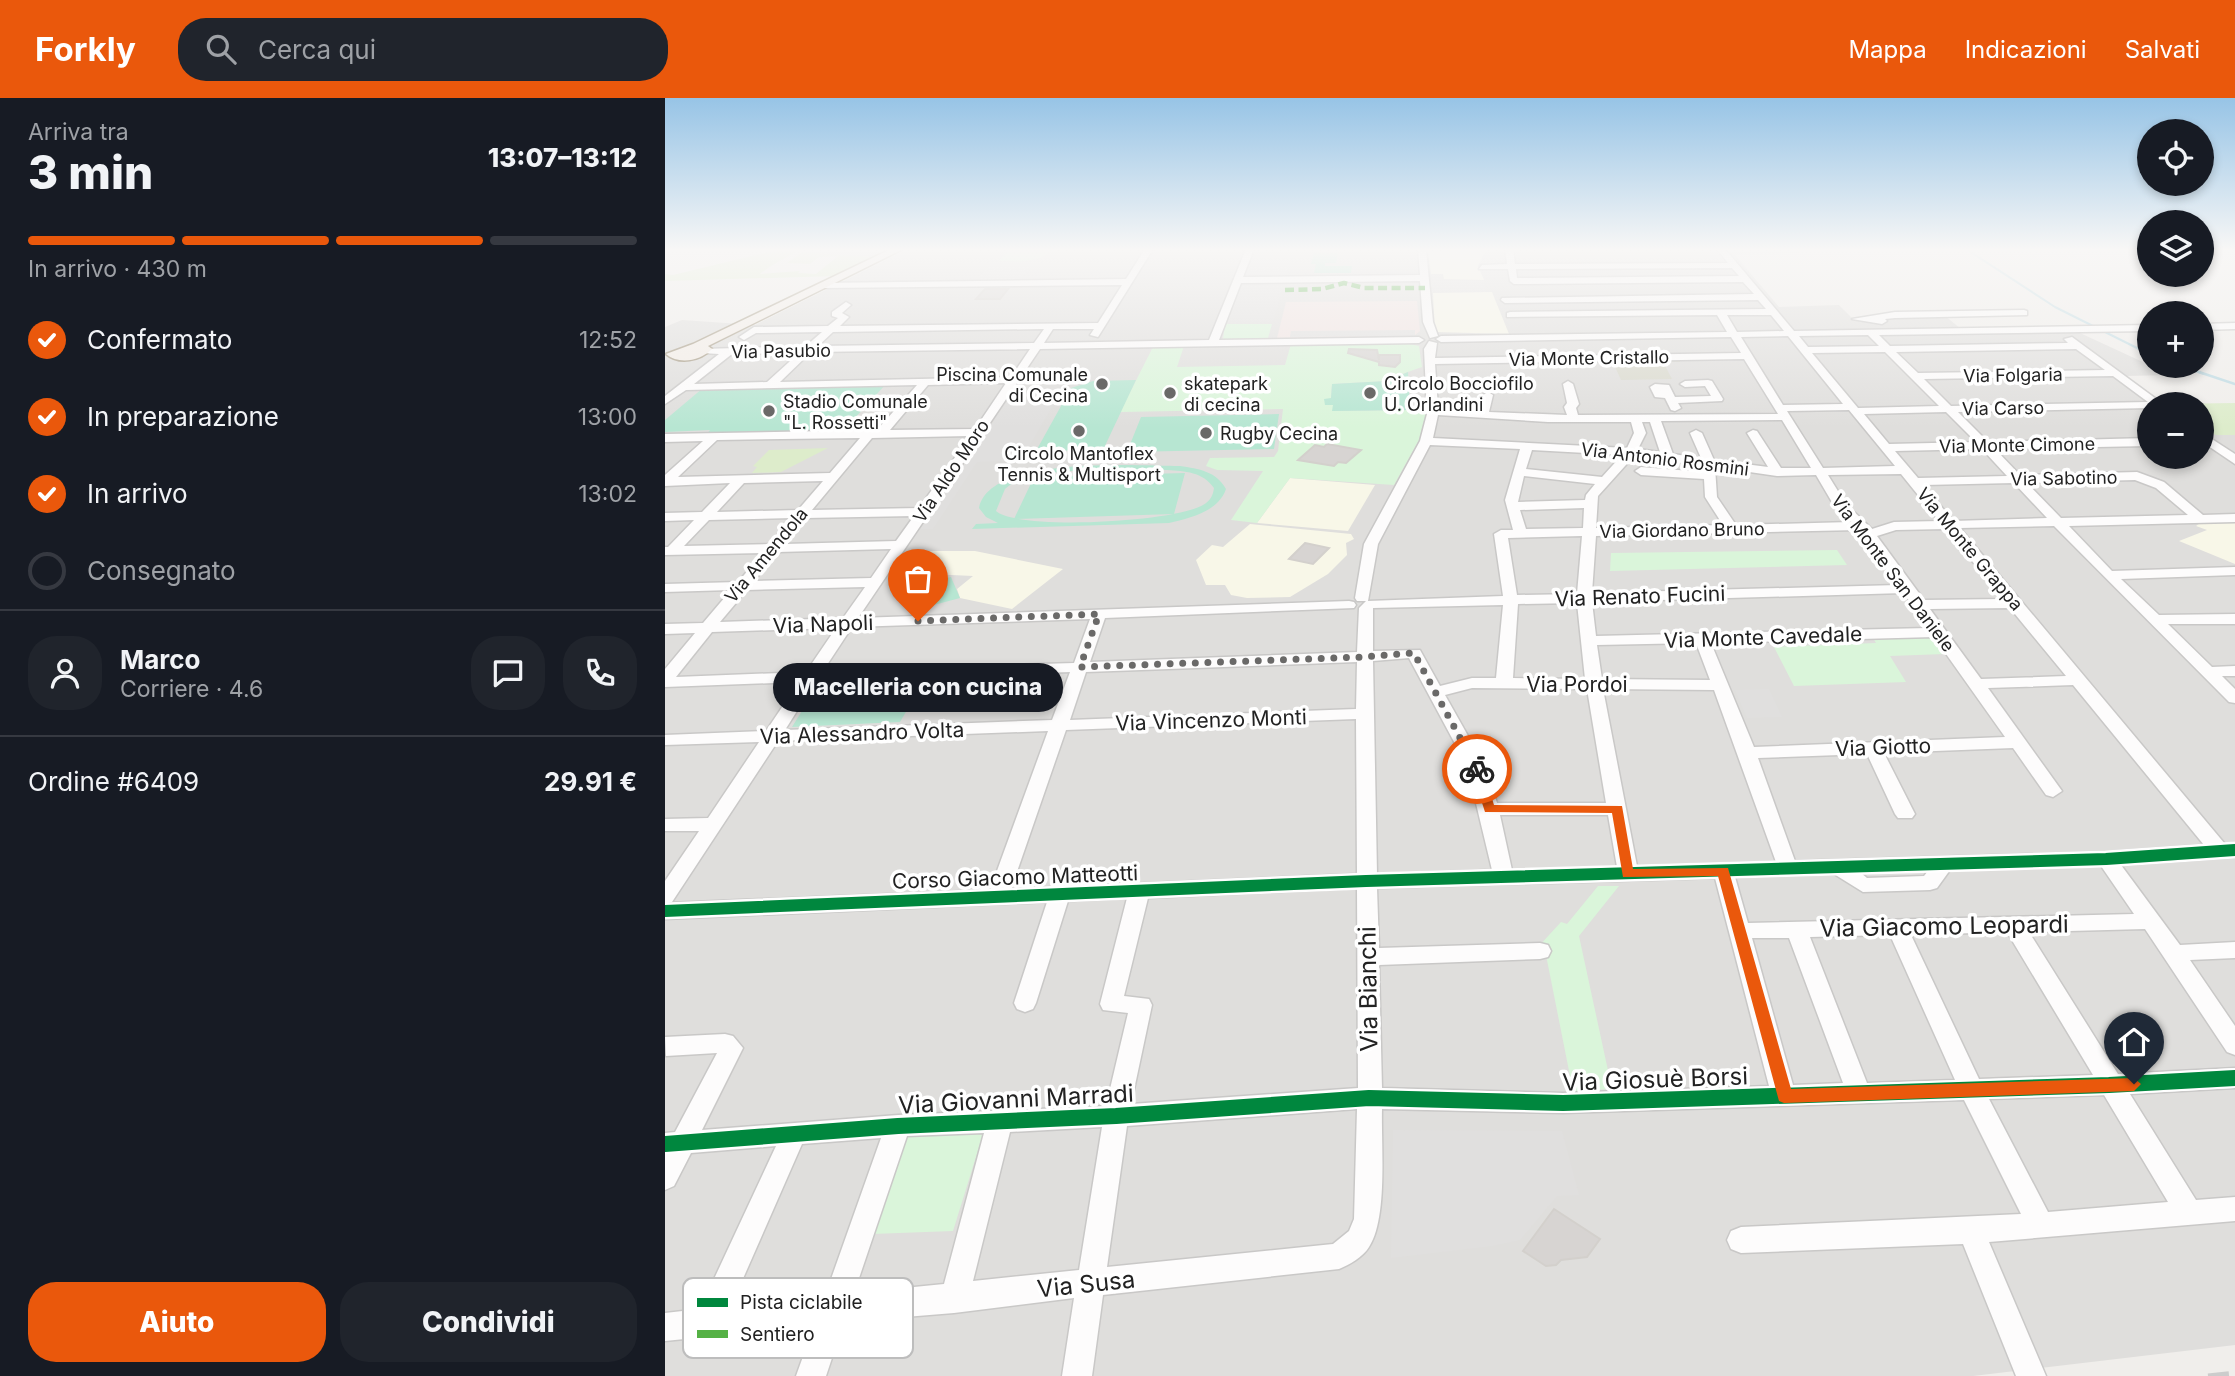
<!DOCTYPE html>
<html lang="it">
<meta charset="utf-8">
<style>
:root{--surface:#171b24;--page:#20242c;--text:#f1f3f6;--muted:#9ea1a6;--line:#363941;--accent:#ea580c}
body{margin:0;font-family:Inter,sans-serif;background:var(--page);color:var(--text);height:100vh;display:flex;flex-direction:column;font-size:26px;white-space:nowrap}
*{box-sizing:border-box;margin:0}
p{font-size:23px;color:var(--muted)}
.icon{flex:none;width:38px;height:38px;fill:none;stroke:currentColor;stroke-width:2;stroke-linecap:round;stroke-linejoin:round}
.map{position:relative;flex:1;overflow:hidden}
.drawer{display:flex;flex-direction:column;background:var(--surface);width:665px}
.drawer>*{flex:none}
.controls{position:absolute;left:1472px;top:21px;display:grid;gap:14px}
.controls a{display:grid;place-items:center;width:77px;height:77px;border-radius:50%;background:var(--surface);box-shadow:0 4px 10px #0003;font-size:35px}
.pin{position:absolute;display:grid;place-items:center;width:60px;height:60px;color:#fff;margin:-72px -30px;border-radius:50% 50% 50% 0;rotate:-45deg;box-shadow:0 0 7px #0007}
.pin .icon{rotate:45deg}
.courier{position:absolute;display:grid;place-items:center;width:70px;height:70px;margin:-35px;border:5px solid #ea580c;border-radius:50%;background:#fff;color:#222;box-shadow:0 2px 9px #0007}
.bubble{position:absolute;height:49px;border-radius:24px;background:var(--surface);box-shadow:0 4px 10px #0003;font-size:23px;font-weight:800;line-height:49px;text-align:center}
.head em{font-style:normal;font-weight:800}
.head div{display:flex;flex-direction:column-reverse}
.head{display:flex;align-items:center;justify-content:space-between;height:119px;padding:0 28px}
h1{font-size:46px;font-weight:800;line-height:52px}
.bar{display:grid;grid-template-columns:repeat(4,1fr);gap:10px 7px;align-content:center;height:84px;padding:0 28px}
.bar i{height:9px;border-radius:5px;background:var(--line)}
.bar .selected{background:var(--accent)}
.bar p{grid-column:span 4}
.line{display:flex;align-items:center;gap:18px;padding:0 28px;border-top:2px solid var(--line)}
.line div{flex:1}
.round{display:grid;place-items:center;flex:none;width:74px;height:74px;border-radius:28px;background:var(--page)}
ol{padding:0 28px;list-style:none}
li{display:flex;align-items:center;gap:21px;height:77px}
li p{margin-inline-start:auto}
li .icon{padding:7px;border-radius:50%;background:var(--accent);color:#fff;stroke-width:4}
li:last-child{color:var(--muted)}
li i{width:38px;height:38px;border:4px solid var(--line);border-radius:50%}
.primary-button{display:flex;gap:14px;margin-top:auto;padding:14px 28px}
.primary-button a{flex:1;height:80px;border-radius:28px;background:var(--accent);color:#fff;font-size:28px;font-weight:800;line-height:80px;text-align:center}
.primary-button a+a{background:var(--page);color:var(--text)}
header{display:flex;align-items:center;gap:42px;box-sizing:border-box;height:98px;padding:0 35px;background:var(--accent);color:#fff}
header strong{font-size:33px}
nav{display:flex;gap:38px;margin-inline-start:auto;font-size:24px}
.search{width:490px;height:63px;background:var(--page);display:flex;align-items:center;gap:18px;box-sizing:border-box;padding:0 24px;border-radius:28px;color:var(--muted);font-size:26px}
main{display:flex;flex:1;min-height:0}
.map>svg:first-child{display:block}
</style>
<header>
<strong>Forkly</strong>
<div class="search"><svg class="icon" aria-label="search" viewBox="0 0 24 24"><circle cx="10" cy="10" r="6"/><path d="M15 15l6 6"/></svg>Cerca qui</div>
<nav><a>Mappa</a><a>Indicazioni</a><a>Salvati</a></nav>
</header>
<main>
<section class="drawer">
<div class="head"><div><h1>3 min</h1><p>Arriva tra</p></div><em>13:07–13:12</em></div>
<div class="bar"><i class="selected"></i><i class="selected"></i><i class="selected"></i><i></i><p>In arrivo · 430 m</p></div>
<ol>
<li><svg class="icon" aria-label="check" viewBox="0 0 24 24"><path d="M5 12l5 5 9-10"/></svg>Confermato<p>12:52</p></li>
<li><svg class="icon" aria-label="check" viewBox="0 0 24 24"><path d="M5 12l5 5 9-10"/></svg>In preparazione<p>13:00</p></li>
<li><svg class="icon" aria-label="check" viewBox="0 0 24 24"><path d="M5 12l5 5 9-10"/></svg>In arrivo<p>13:02</p></li>
<li><i></i>Consegnato</li>
</ol>
<div class="line" style="height:126px"><a class="round"><svg class="icon" aria-label="person" viewBox="0 0 24 24"><circle cx="12" cy="8" r="4"/><path d="M4 21q1-7 8-7t8 7"/></svg></a><div><b>Marco</b><p>Corriere · 4.6</p></div><a class="round"><svg class="icon" aria-label="chat" viewBox="0 0 24 24"><path d="M4 5h16v11H9l-5 4z"/></svg></a><a class="round"><svg class="icon" aria-label="phone" viewBox="0 0 24 24"><path d="M5 4h4l2 5-3 2q2 4 5 5l2-3 5 2v4C11 20 4 13 5 4z"/></svg></a></div>
<div class="line" style="height:91px"><div>Ordine #6409</div><b>29.91 €</b></div>
<div class="primary-button"><a>Aiuto</a><a>Condividi</a></div>
</section>
<div class="map">
<svg width="1570" height="1278" viewBox="0 0 1570 1278">
<rect width="100%" height="100%" fill="#f0eeeb"/>
<polygon fill="#dfdedc" points="243,151 1129,151 1133,155 1069,156 1114,209 1174,207 1187,220 1279,217 1296,231 1402,229 1506,277 1460,278 1498,306 1484,306 1484,359 1536,359 1537,335 1570,337 1570,1247 1308,1278 0,1278 0,229 17,222 90,227"/>
<polygon fill="#f1e3e1" points="752,203 755,233 749,238 612,240 621,204"/>
<g fill="#f8f7e8">
<polygon points="821,152 813,168 819,182 779,181 778,176 766,176 763,153"/>
<polygon points="827,194 844,236 770,234 768,195"/>
<polygon points="625,380 710,387 683,433 592,425"/>
<polygon points="1570,424 1570,466 1514,443 1542,432 1531,428 1535,425"/>
<polygon points="585,426 686,436 689,441 681,445 682,457 663,476 625,499 582,500 566,497 560,487 541,487 531,462 547,447 558,449"/>
<polygon points="259,453 310,453 398,471 347,511 295,500 292,491 308,478 245,475"/>
</g>
<polygon fill="#d9d9cd" points="1013,261 1015,264 998,264 1007,281 956,282 947,262"/>
<g fill="#ddeccb">
<path d="M107,153H132C120,161 107,166 95,176L135,173L133,175L151,176L173,158L154,159L145,166L122,165L137,154L209,159L171,178L0,183V176L8,177Z"/>
<polygon points="1570,305 1570,337 1551,337 1537,331 1537,324 1540,324 1537,321 1536,306 1502,306"/>
<polygon points="163,350 116,374 87,375 92,369 88,368 104,352"/>
</g>
<g fill="#daf5da">
<path d="M345,151H388C374,166 353,163 334,163Z"/>
<polygon points="560,226 607,226 603,240 558,241"/>
<polygon points="739,245 754,248 757,269 723,281 723,283 667,286 666,301 660,301 668,307 668,313 745,312 761,315 754,342 729,387 625,380 592,425 566,422 598,373 552,372 541,368 545,360 609,359 613,353 618,311 455,314 488,249 519,248 512,269 620,267 626,246"/>
<polygon points="1172,452 1182,467 945,473 946,455"/>
<polygon points="1267,538 1280,556 1225,558 1241,584 1129,588 1109,549 1211,545 1208,540"/>
<polygon points="933,788 954,788 914,838 947,991 908,993 882,862 883,850 873,849 896,824 902,826"/>
<polygon points="319,1033 288,1133 207,1136 244,1036"/>
</g>
<g fill="#b7e6d2" fill-rule="evenodd">
<polygon points="649,155 673,155 671,165 660,165 660,168 687,168 686,175 649,175 651,166 646,166"/>
<polygon points="743,274 745,312 667,313 668,307 660,307 659,301 666,300 667,286 722,283"/>
<polygon points="471,282 438,352 371,353 406,290 428,283"/>
<polygon points="221,286 178,333 42,336 45,332 0,334 0,322 38,290"/>
<polygon points="614,316 609,351 462,354 476,319"/>
<path d="M515,368C534,371 551,373 561,391C553,414 525,420 504,425L307,431L311,426L333,425L321,419L314,410C324,357 473,368 515,368ZM502,372C520,373 538,374 549,390C548,398 545,403 538,407C510,424 354,433 331,413L340,391C367,366 463,373 502,372Z"/>
<polygon points="520,375 509,416 349,421 369,379"/>
<polygon points="286,479 295,500 265,508 256,486"/>
<polygon points="259,583 235,624 127,629 153,587"/>
</g>
<g fill="#e0dfde">
<polygon points="224,151 207,159 137,154 140,152"/>
<polygon points="584,163 625,163 608,224 560,225"/>
<polygon points="328,164 371,164 354,182 311,183"/>
<polygon points="766,177 776,177 777,183 819,183 821,194 767,194"/>
<polygon points="750,232 750,238 625,239 626,233"/>
<polygon points="398,290 356,362 312,364 268,431 255,431 351,291"/>
<polygon points="1104,591 1117,619 1082,620 1070,592"/>
<polygon points="728,1032 897,1033 914,1097 892,1098 855,1142 827,1148 726,1160"/>
</g>
<g fill="none" stroke-linecap="round" stroke-linejoin="round">
<g stroke="#bfdbe3" stroke-width="2">
<polyline points="1301,151 1390,209 1484,256"/>
<polyline points="1516,268 1539,276"/>
</g>
<polyline stroke="#bfdbe3" stroke-width="2.5" points="1534,274 1570,286"/>
</g>
<g fill="#d7d4d2" stroke="#d3d0cc" stroke-width="2">
<polygon points="320,191 343,191 335,201 311,201"/>
<polygon points="684,251 712,252 714,262 714,257 735,257 735,264 730,269 714,267 714,264 683,255"/>
<polygon points="662,346 696,352 681,365 673,364 669,368 633,362 650,347 659,349"/>
<polygon points="640,445 664,450 648,466 624,461"/>
<polygon points="889,1111 935,1141 922,1159 896,1162 891,1167 881,1168 858,1153"/>
</g>
<g fill="none" stroke-linecap="round" stroke-linejoin="round">
<g stroke="#c9c8c7" stroke-width="3">
<g id="minor">
<path d="M480,151H488L433,239L425,237L429,231H388L379,245L544,242L581,151H589L578,179L755,177L753,151H761L768,224L773,238L765,240L758,224L755,183L576,185L554,242L754,239L759,242L754,245L375,251L193,520L684,503L689,504L691,507L689,510L440,520L425,564L692,554L694,510L701,503H692L690,500L699,446L755,343L762,316L759,251L764,243L772,245L770,260L1076,255L1066,239L776,244L771,241L776,238L1062,234L1052,217L842,219V215L845,214L1101,211L1093,202L840,205L836,202L837,200L1089,196L1078,184L849,186L845,183L843,171H814L817,167L842,166L840,151H848L850,166L1063,165L1052,151H1060L1129,233L1484,227V233L1214,237L1225,248L1403,245L1399,241L1407,239L1498,306H1484V310L1293,314L1323,344L1484,340V348L1330,351L1355,377L1472,374L1499,384L1538,417L1570,416V424L1404,428L1447,473L1570,469V477L1456,481L1494,517L1570,516V526H1503L1547,569L1570,568V578H1557L1570,591V605L1564,604L1389,428L1295,430L1560,746L1570,745V759L1456,767L1515,847L1570,844V860L1525,862L1570,928V957L1562,954L1480,831L1364,834L1453,976L1570,970V990L1465,996L1531,1102L1570,1099V1123L1324,1144L1381,1278H1351L1298,1146L1076,1155L1066,1151L1062,1142L1066,1133L1076,1129L1356,1116L1299,1002L898,1015L717,1011C716,1047 723,1120 704,1149C698,1159 684,1167 674,1171L438,1197L427,1278H397L409,1200L289,1215L179,1224L161,1278H131L149,1228L0,1243V1215L35,1211L111,1048L26,1055L9,1088L0,1092V1035L10,1034L52,955L1,958L0,939L60,936L68,938L78,950L37,1032L233,1017L441,1008L463,915L438,912L435,906L462,800L403,803L371,905L368,911L360,914L352,911L349,905L382,804L0,821V783L34,733H0V721L43,720L94,644L0,647V637L101,633L134,584L0,589V571L30,535L0,536V526L38,525L66,492L0,494V486L73,484L98,455L0,457V449H3L29,422L0,423V415L37,414L65,385L0,388V377L38,343L0,344V336L212,332L252,287L21,292L0,306V298L54,256L37,255V251L141,248L157,234L91,235L79,242L74,239L89,229L163,228L173,220L167,218V214L181,204L186,207L177,215L184,219L175,228L433,225L457,187L159,190L156,185L461,181ZM1067,170L1074,178L852,180L851,171ZM1062,217H1106L1119,233L1072,234ZM379,231L369,245L153,248L168,234ZM1203,237L1214,248L1143,249L1134,238ZM1123,238L1178,306L1118,307L1076,239ZM365,251L346,279L115,284L146,254ZM1411,251L1440,272L1253,275L1231,254ZM1220,254L1274,308L1193,310L1147,255ZM134,255L102,284L29,286L67,256ZM1079,261L1113,316L913,317L911,310L914,306L908,286L903,283L898,286L902,305L899,309L902,317L824,314L828,297L823,294L818,297L813,313L773,310L770,266ZM1448,278L1483,304L1286,308L1259,281ZM341,285L310,331L225,332L263,287ZM1184,312L1230,368L1158,370L1122,313ZM1281,314L1311,344L1224,346L1199,316ZM773,317L883,324H966L969,335L962,350L768,340ZM1117,322L1146,370H1116L1092,333L1088,332L1082,335L1103,369L1049,362L1037,335L1031,332L1025,335L1036,360L1008,356L996,323ZM977,324H985L995,354L973,351L981,335ZM305,338L254,410L147,412L207,340ZM195,340L165,375L13,379L52,342ZM765,347L855,351L840,402L848,432H836L829,436L838,498L703,503L713,446ZM1317,351L1342,378L1253,380L1230,353ZM867,352L957,357L937,379L861,371ZM969,358L1038,368V374L976,369L970,373L976,377L1039,381L1040,399L1058,427L931,430L933,398ZM1050,369L1112,378L1151,377L1171,411L1186,424L1071,427L1052,399ZM1236,376L1274,423L1229,424L1207,431L1181,406L1163,377ZM859,378L930,386L921,397L920,402L853,404ZM1470,382L1491,390L1523,417L1396,420L1362,385ZM158,383L133,412L52,414L79,385ZM1349,385L1382,420L1288,423L1259,387ZM919,410L918,430L861,431L855,412ZM249,418L231,443L120,446L141,420ZM127,420L105,446L19,448L44,422ZM1281,431L1338,501L1259,502L1212,438L1231,432ZM1194,432L1233,487L927,495L931,438ZM917,438L912,496L852,497L843,440ZM226,451L206,480L89,483L113,454ZM200,489L178,520L55,524L82,492ZM1239,495L1263,530L931,538L927,504ZM912,505L920,581L848,580L853,506ZM838,507L831,580H807L775,588L755,552L708,553V510ZM1345,510L1401,578L1316,581L1265,511ZM425,521L409,565L158,573L187,529ZM171,530L141,574L11,579L47,534ZM1269,539L1340,639L1089,649L1046,545ZM1031,545L1045,582L937,581L932,547ZM744,560L802,668L827,772L712,776L708,563ZM692,564L691,611L405,622L421,574ZM405,574L387,622L120,632L151,583ZM1408,587L1539,747L1441,754L1130,763L1093,660L1202,656L1230,716L1233,720H1247L1250,716L1219,655L1348,650L1381,697L1388,699L1397,693L1323,590ZM807,590L922,591L941,705H832L820,668L780,597ZM938,591L1049,592L1111,764L972,768ZM691,621L692,776L346,791L401,632ZM383,633L325,792L3,805L7,804L113,643ZM835,717H943L952,769L847,772ZM1436,768L1469,816L1083,825L1070,779L1169,776L1198,794L1265,792L1272,790L1285,772ZM1263,773L1259,778L1202,780L1196,775ZM1050,780L1104,988L898,995L717,990L714,867L875,861L883,859L886,853L883,847L875,845L714,850L712,790ZM692,790L693,990L466,1006L487,907L484,901L459,898L483,800ZM1342,834L1428,977L1314,981L1246,837ZM1225,837L1290,982L1202,985L1145,839ZM1087,840H1124L1178,985L1128,987ZM1439,997L1503,1104L1383,1114L1324,1001ZM692,1011L689,1121L684,1133L668,1146L442,1169L462,1028ZM437,1029L414,1172L308,1183L345,1034ZM319,1035L279,1186L189,1195L242,1038ZM216,1040L160,1198L66,1208L137,1046Z"/>
<polygon points="1359,212 1362,213 1362,217 1230,220 1220,221 1222,223 1217,226 1187,221 1230,214"/>
<polygon points="1570,225 1570,231 1536,232 1536,226"/>
<polygon points="1043,282 1047,283 1058,301 1057,303 1013,305 1016,310 1010,313 1006,312 1000,300 990,299 985,289 990,286 1004,287 1010,299 1046,298 1040,288 1020,289 1015,286 1020,283"/>
<polygon points="1536,334 1570,356 1570,366 1536,343"/>
</g>
</g>
<g stroke="#a79c86" stroke-width="3">
<path id="major" d="M226,151H238L43,248L47,251C35,263 14,267 1,256L28,246Z"/>
</g>
<use href="#minor" fill="#fdfcfc" fill-rule="evenodd"/>
<use href="#major" fill="#f3ede7" fill-rule="evenodd"/>
<polyline stroke="#ccc" stroke-width="5" stroke-dasharray="21 21" stroke-linecap="butt" points="1543,1278 1570,1275"/>
<polyline stroke="#55b145" stroke-width="4.5" stroke-dasharray="9 4.5" stroke-linecap="butt" points="620,192 657,191 679,185 699,190 760,190"/>
<g stroke="#fff" stroke-width="17">
<polyline id="cycleway-far1" points="0,813 701,783 1441,761 1570,752"/>
</g>
<g stroke="#fff" stroke-width="20">
<polyline id="cycleway" points="0,1046 233,1028 451,1018 704,1000 898,1005 1444,987 1570,980"/>
</g>
<use href="#cycleway-far1" stroke="#00873e" stroke-width="12"/>
<use href="#cycleway" stroke="#00873e" stroke-width="16"/>
</g>
<linearGradient id="sky" x2="0" y2="1"><stop stop-color="#97c4e6"/><stop offset="0.46" stop-color="#f8f7f6"/><stop offset="1" stop-color="#f8f7f6" stop-opacity="0"/></linearGradient>
<rect width="1570" height="330" fill="url(#sky)"/>
<polygon fill="#ea580c" points="812,667 818,671 829,707 957,708 968,771 1063,770 1126,991 1469,980 1476,986 1469,993 1119,1005 1114,1003 1053,778 958,779 947,715 820,714 806,671"/>
<g fill="none" stroke-linecap="round" stroke-linejoin="round">
<polyline stroke="#6a6968" stroke-width="7" stroke-dasharray="0 12.6" points="253,523 434,516 415,569 698,559 749,555 812,671"/>
</g>
<g fill="#6a6968" stroke="#fff" stroke-width="2.5">
<circle cx="437" cy="286" r="7"/>
<circle cx="505" cy="295" r="7"/>
<circle cx="705" cy="295" r="7"/>
<circle cx="104" cy="313" r="7"/>
<circle cx="414" cy="333" r="7"/>
<circle cx="541" cy="335" r="7"/>
</g>
<g text-anchor="middle" dominant-baseline="central" stroke-width="7" stroke-linejoin="round" paint-order="stroke">
<g font-size="18" fill="#222" stroke="#fff">
<text transform="translate(116 253) rotate(-1)">Via Pasubio</text>
<text transform="translate(924 260) rotate(-1)">Via Monte Cristallo</text>
<text transform="translate(1348 277) rotate(-1)">Via Folgaria</text>
<text transform="translate(1338 310) rotate(-1)">Via Carso</text>
<text transform="translate(1352 347) rotate(-1)">Via Monte Cimone</text>
<text transform="translate(1000 361) rotate(7)">Via Antonio Rosmini</text>
<text transform="translate(286 373) rotate(-56)">Via Aldo Moro</text>
<text transform="translate(1399 380) rotate(-1)">Via Sabotino</text>
<text transform="translate(1017 432) rotate(-1)">Via Giordano Bruno</text>
<text transform="translate(1305 451) rotate(50)">Via Monte Grappa</text>
<text transform="translate(101 457) rotate(-50)">Via Amendola</text>
<text transform="translate(1228 475) rotate(53)">Via Monte San Daniele</text>
</g>
<g font-size="18" fill="#222" stroke="#fff" text-anchor="start">
<text x="423" y="276" text-anchor="end">Piscina Comunale<tspan x="423" dy="21">di Cecina</tspan></text>
<text x="519" y="285">skatepark<tspan x="519" dy="21">di cecina</tspan></text>
<text x="719" y="285">Circolo Bocciofilo<tspan x="719" dy="21">U. Orlandini</tspan></text>
<text x="118" y="303">Stadio Comunale<tspan x="118" dy="21">"L. Rossetti"</tspan></text>
<text x="555" y="335">Rugby Cecina</text>
<text x="414" y="355" text-anchor="middle">Circolo Mantoflex<tspan x="414" dy="21">Tennis &amp; Multisport</tspan></text>
</g>
<g font-size="21" fill="#222" stroke="#fff">
<text transform="translate(975 498) rotate(-2)">Via Renato Fucini</text>
<text transform="translate(158 526) rotate(-2)">Via Napoli</text>
<text transform="translate(1098 539) rotate(-2)">Via Monte Cavedale</text>
<text x="912" y="586">Via Pordoi</text>
<text transform="translate(546 622) rotate(-2)">Via Vincenzo Monti</text>
<text transform="translate(197 635) rotate(-2)">Via Alessandro Volta</text>
<text transform="translate(1218 649) rotate(-2)">Via Giotto</text>
<text transform="translate(350 779) rotate(-2)">Corso Giacomo Matteotti</text>
</g>
<g font-size="24" fill="#222" stroke="#fff">
<text transform="translate(1279 828) rotate(-1)">Via Giacomo Leopardi</text>
<text transform="translate(703 891) rotate(-91)">Via Bianchi</text>
<text transform="translate(990 981) rotate(-2)">Via Giosuè Borsi</text>
<text transform="translate(351 1001) rotate(-3)">Via Giovanni Marradi</text>
<text transform="translate(421 1186) rotate(-6)">Via Susa</text>
</g>
</g>
<rect x="18" y="1180" width="230" height="80" rx="10" fill="#fff" stroke="#bdbdbd" stroke-width="2"/>
<rect x="32" y="1200" width="31" height="9" fill="#00873e"/>
<rect x="32" y="1232" width="31" height="8" fill="#55b145"/>
<g font-size="19" fill="#222">
<text x="75" y="1211">Pista ciclabile</text>
<text x="75" y="1243">Sentiero</text>
</g>
</svg>
<div class="controls">
<a><svg class="icon" aria-label="locate" viewBox="0 0 24 24"><circle cx="12" cy="12" r="6"/><path d="M12 2v4M12 18v4M2 12h4M18 12h4"/></svg></a>
<a><svg class="icon" aria-label="layers" viewBox="0 0 24 24"><path d="M12 4l9 5-9 5-9-5zM3 14l9 5 9-5"/></svg></a>
<a>+</a>
<a>−</a>
</div>
<div class="pin" style="left:253px;top:523px;background:#ea580c"><svg class="icon" aria-label="bag" viewBox="0 0 24 24"><path d="M5 8h14l-1 12H6zM9 8a3 3 0 0 1 6 0"/></svg></div>
<div class="pin" style="left:1469px;top:986px;background:#1f2937"><svg class="icon" aria-label="home" viewBox="0 0 24 24"><path d="M3 11l9-7 9 7M6 9v11h12V9"/></svg></div>
<div class="courier" style="left:812px;top:671px"><svg class="icon" aria-label="bike" viewBox="0 0 24 24"><circle cx="6" cy="16" r="4"/><circle cx="18" cy="16" r="4"/><path d="M6 16l4-8h5l3 8M10 8l3 8H6M13 5h3"/></svg></div>
<div class="bubble" style="left:108px;top:565px;width:290px">Macelleria con cucina</div>
</div>
</main>
